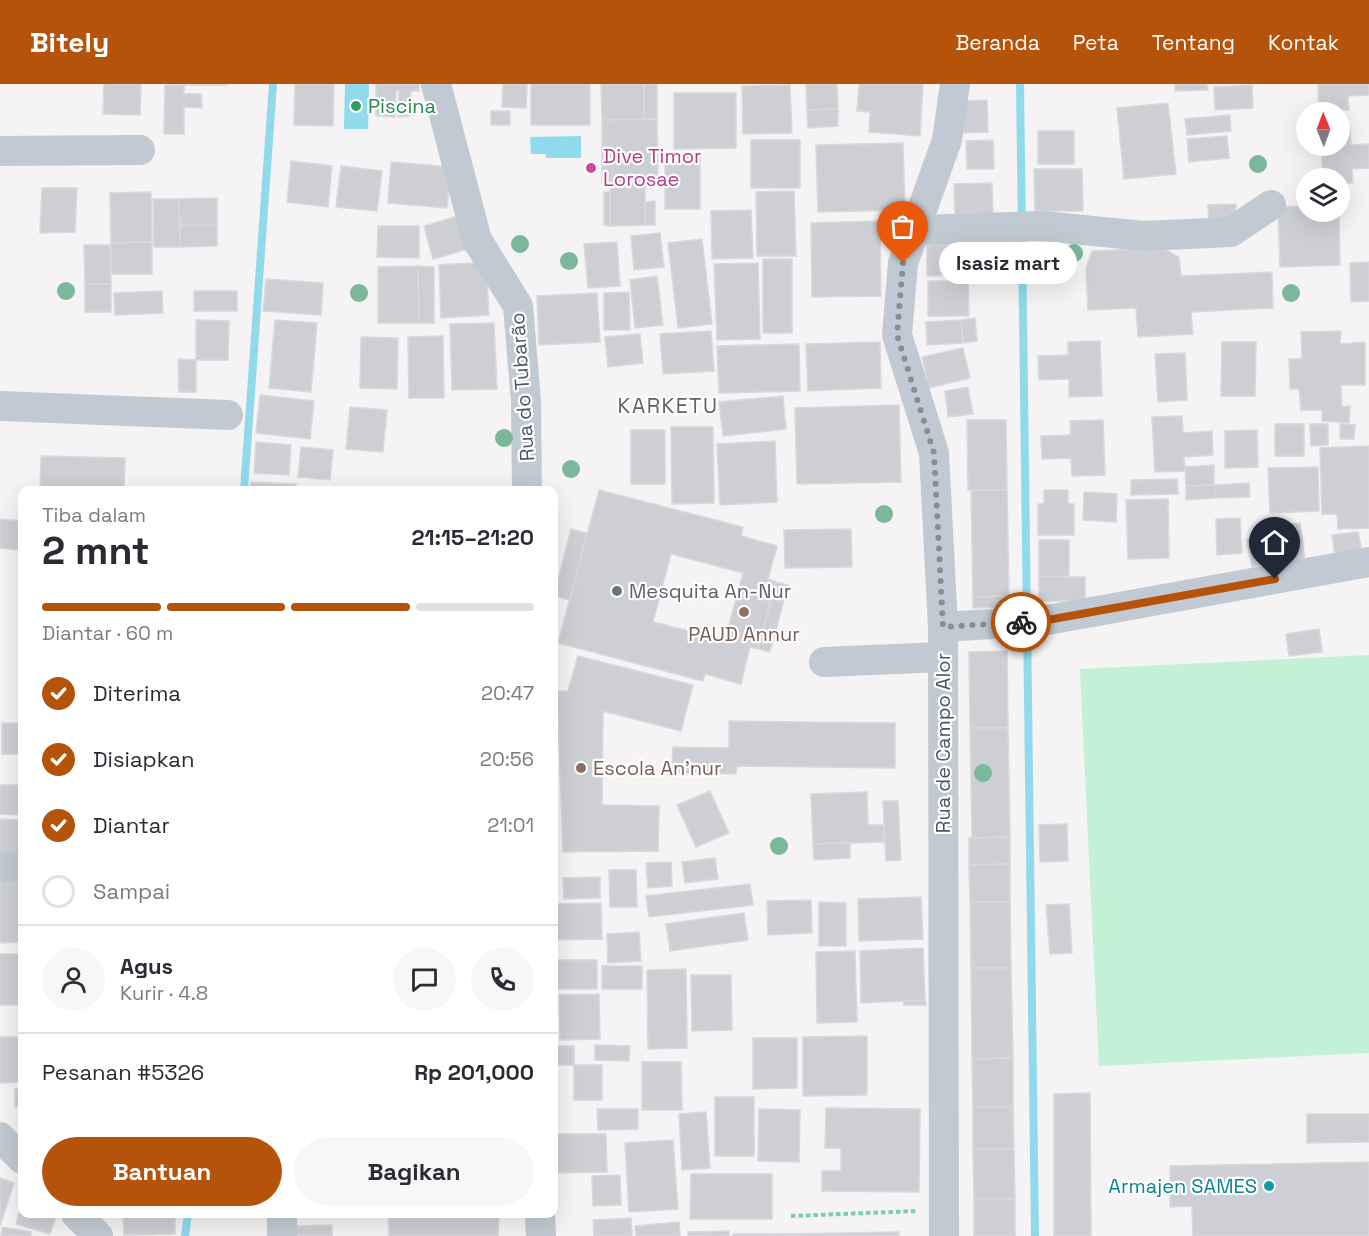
<!DOCTYPE html>
<html lang="id">
<meta charset="utf-8">
<style>
:root{--surface:#fff;--page:#f7f7f7;--text:#2b2b33;--muted:#7c7c81;--line:#e1e1e2;--accent:#b45309}
body{margin:0;font-family:"Space Grotesk",sans-serif;background:var(--page);color:var(--text);height:100vh;display:flex;flex-direction:column;font-size:22px;white-space:nowrap}
*{box-sizing:border-box;margin:0}
p{font-size:20px;color:var(--muted)}
.icon{flex:none;width:33px;height:33px;fill:none;stroke:currentColor;stroke-width:2;stroke-linecap:round;stroke-linejoin:round}
.map{position:relative;flex:1;overflow:hidden}
.drawer{position:absolute;left:18px;top:402px;width:540px;height:732px;display:flex;flex-direction:column;background:var(--surface);border-radius:12px;box-shadow:0 6px 24px #0002}
.drawer>*{flex:none}
.needle{width:39px;rotate:359deg}
.buttons{position:absolute;left:1296px;top:18px;display:grid;gap:12px}
.buttons a{display:grid;place-items:center;width:54px;height:54px;border-radius:50%;background:var(--surface);box-shadow:0 6px 24px #0002;font-size:30px}
.pin{position:absolute;display:grid;place-items:center;width:51px;height:51px;color:#fff;margin:-62px -26px;border-radius:50% 50% 50% 0;rotate:-45deg;box-shadow:0 0 6px #0007}
.pin .icon{rotate:45deg}
.courier{position:absolute;display:grid;place-items:center;width:60px;height:60px;margin:-30px;border:4px solid #b45309;border-radius:50%;background:#fff;color:#222;box-shadow:0 2px 8px #0007}
.bubble{position:absolute;height:42px;border-radius:21px;background:var(--surface);box-shadow:0 6px 24px #0002;font-size:20px;font-weight:800;line-height:42px;text-align:center}
.head em{font-style:normal;font-weight:800}
.head div{display:flex;flex-direction:column-reverse}
.head{display:flex;align-items:center;justify-content:space-between;height:102px;padding:0 24px}
h1{font-size:39px;font-weight:800;line-height:45px}
.bar{display:grid;grid-template-columns:repeat(4,1fr);gap:9px 6px;align-content:center;height:72px;padding:0 24px}
.bar i{height:8px;border-radius:4px;background:var(--line)}
.bar .on{background:var(--accent)}
.bar p{grid-column:span 4}
.line{display:flex;align-items:center;gap:15px;padding:0 24px;border-top:2px solid var(--line)}
.line div{flex:1}
.round{display:grid;place-items:center;flex:none;width:63px;height:63px;border-radius:32px;background:var(--page)}
ol{padding:0 24px;list-style:none}
li{display:flex;align-items:center;gap:18px;height:66px}
li p{margin-inline-start:auto}
li .icon{padding:6px;border-radius:50%;background:var(--accent);color:#fff;stroke-width:4}
li:last-child{color:var(--muted)}
li i{width:33px;height:33px;border:3px solid var(--line);border-radius:50%}
.primary-button{display:flex;gap:12px;margin-top:auto;padding:12px 24px}
.primary-button a{flex:1;height:69px;border-radius:36px;background:var(--accent);color:#fff;font-size:24px;font-weight:800;line-height:69px;text-align:center}
.primary-button a+a{background:var(--page);color:var(--text)}
header{display:flex;align-items:center;gap:36px;box-sizing:border-box;height:84px;padding:0 30px;background:var(--accent);color:#fff}
header strong{font-size:28px}
nav{display:flex;gap:33px;margin-inline-start:auto;font-size:21px}
.map>svg:first-child{display:block}
</style>
<header>
<strong>Bitely</strong>
<nav><a>Beranda</a><a>Peta</a><a>Tentang</a><a>Kontak</a></nav>
</header>
<div class="map">
<svg width="1369" height="1152" viewBox="0 0 1369 1152">
<rect width="100%" height="100%" fill="#f5f3f3"/>
<polygon fill="#c3f1d5" points="1369,571 1369,969 1099,982 1080,585"/>
<g fill="#90daee">
<polygon points="345,0 369,0 368,45 344,45"/>
<polygon points="581,52 581,74 546,74 546,70 531,70 530,53"/>
</g>
<g fill="none" stroke-linecap="round" stroke-linejoin="round">
<g stroke="#90daee" stroke-width="8">
<polyline points="1020,0 1035,1152"/>
<polyline points="244,406 273,0"/>
<polyline points="185,1152 188,1130"/>
</g>
</g>
<g fill="#cdcfd5" stroke="#d7d9de" stroke-width="1.5" fill-rule="evenodd">
<polygon points="104,0 141,0 140,31 103,30"/>
<rect x="184" y="0" width="43" height="1"/>
<polygon points="295,0 334,0 333,42 294,41"/>
<polygon points="376,0 419,0 419,7 411,7 410,32 398,33 399,7 396,7 395,33 376,32"/>
<polygon points="503,0 527,0 526,24 502,23"/>
<rect x="531" y="0" width="59" height="41"/>
<polygon points="601,0 644,0 644,36 602,36"/>
<polygon points="644,0 657,0 657,35 644,36"/>
<polygon points="806,0 837,0 838,25 807,26"/>
<polygon points="859,0 923,0 920,52 869,48 870,28 857,27"/>
<polygon points="1175,0 1207,0 1208,6 1175,7"/>
<polygon points="1318,0 1369,0 1369,11 1348,12 1349,26 1319,28"/>
<polygon points="165,1 184,1 184,10 201,10 202,24 184,23 184,50 164,50"/>
<polygon points="790,1 792,49 743,50 742,2"/>
<polygon points="1252,1 1253,24 1215,26 1214,3"/>
<polygon points="674,9 736,9 736,64 674,65"/>
<polygon points="987,16 988,48 961,49 959,17"/>
<polygon points="1168,19 1176,90 1124,95 1117,24"/>
<polygon points="838,25 838,42 808,44 807,26"/>
<rect x="491" y="27" width="19" height="14"/>
<polygon points="1230,31 1231,47 1187,51 1185,35"/>
<polygon points="657,35 658,98 602,99 602,36"/>
<polygon points="1350,44 1351,61 1369,60 1369,84 1352,85 1353,99 1340,99 1340,94 1323,94 1321,62 1340,62 1340,45"/>
<rect x="1038" y="47" width="36" height="33"/>
<polygon points="1227,52 1229,74 1189,78 1187,55"/>
<rect x="751" y="56" width="49" height="48"/>
<polygon points="993,56 994,85 967,85 966,57"/>
<polygon points="903,59 905,126 818,128 816,61"/>
<rect x="665" y="72" width="35" height="53"/>
<polygon points="291,77 332,82 328,123 287,118"/>
<polygon points="391,78 451,83 447,124 388,119"/>
<polygon points="341,82 382,87 377,127 336,123"/>
<polygon points="1034,85 1082,85 1083,127 1035,127"/>
<polygon points="610,99 645,99 645,141 610,142"/>
<polygon points="992,99 993,131 955,132 954,100"/>
<polygon points="42,104 77,104 75,148 40,149"/>
<polygon points="794,107 796,172 757,172 756,108"/>
<polygon points="151,108 152,158 111,159 110,109"/>
<polygon points="604,108 610,108 610,142 604,141"/>
<polygon points="217,114 217,141 180,141 179,115"/>
<polygon points="153,115 179,115 180,163 154,163"/>
<polygon points="655,117 655,141 645,141 645,118"/>
<polygon points="1236,120 1236,140 1209,140 1208,121"/>
<polygon points="1306,122 1306,128 1339,128 1340,181 1280,183 1278,123"/>
<polygon points="751,126 753,174 712,175 711,127"/>
<polygon points="458,132 468,165 433,175 424,142"/>
<polygon points="880,137 881,212 812,213 811,139"/>
<polygon points="180,141 217,141 217,162 180,163"/>
<polygon points="378,142 419,142 419,174 377,173"/>
<polygon points="660,149 664,183 634,186 631,152"/>
<polygon points="702,155 712,240 678,244 668,159"/>
<polygon points="152,158 152,190 111,190 111,159"/>
<polygon points="617,158 620,202 588,204 584,160"/>
<polygon points="993,159 993,190 927,192 927,161"/>
<polygon points="84,161 110,161 111,200 85,200"/>
<polygon points="1162,164 1179,173 1181,192 1272,188 1273,224 1191,228 1193,250 1138,253 1136,224 1088,226 1086,184 1092,167"/>
<rect x="763" y="175" width="29" height="74"/>
<polygon points="486,178 489,231 441,234 439,181"/>
<polygon points="1369,178 1369,217 1351,218 1350,179"/>
<polygon points="758,179 760,255 717,256 714,180"/>
<polygon points="418,182 419,239 378,239 378,183"/>
<polygon points="418,182 434,183 434,239 419,239"/>
<polygon points="657,192 663,241 635,244 630,196"/>
<polygon points="266,195 323,199 321,231 263,227"/>
<polygon points="928,197 968,197 969,232 928,232"/>
<rect x="85" y="200" width="26" height="28"/>
<polygon points="162,207 163,229 115,231 114,209"/>
<rect x="194" y="207" width="43" height="20"/>
<polygon points="629,208 630,246 604,246 604,209"/>
<polygon points="597,209 600,258 539,261 537,212"/>
<polygon points="975,234 977,257 963,259 961,236"/>
<polygon points="196,236 229,237 228,276 196,276"/>
<polygon points="275,236 317,239 311,308 269,304"/>
<polygon points="961,236 963,259 927,261 926,238"/>
<polygon points="494,239 497,305 452,306 450,240"/>
<polygon points="711,247 714,287 663,290 660,250"/>
<polygon points="1341,247 1340,260 1365,258 1365,301 1341,301 1342,323 1350,322 1349,339 1322,337 1322,326 1301,326 1299,305 1290,305 1289,275 1302,275 1301,248"/>
<polygon points="640,250 643,279 608,283 605,253"/>
<polygon points="443,252 444,314 409,314 408,253"/>
<polygon points="361,253 398,254 397,305 360,304"/>
<polygon points="1100,257 1102,312 1069,313 1069,295 1039,296 1038,272 1068,271 1068,258"/>
<polygon points="880,258 881,304 808,307 806,260"/>
<polygon points="1222,258 1256,258 1255,312 1221,312"/>
<polygon points="799,260 800,307 719,309 717,262"/>
<polygon points="963,264 970,294 929,304 922,273"/>
<polygon points="1185,269 1187,316 1158,318 1155,270"/>
<polygon points="178,275 196,276 196,308 179,308"/>
<polygon points="968,303 973,330 948,333 945,307"/>
<polygon points="260,311 314,317 310,355 256,349"/>
<polygon points="783,312 786,345 723,352 719,318"/>
<polygon points="899,321 901,398 797,400 795,324"/>
<polygon points="350,323 387,326 383,368 346,365"/>
<polygon points="1182,332 1183,349 1212,347 1213,371 1184,373 1185,387 1155,388 1152,333"/>
<polygon points="967,336 1006,336 1007,406 968,406"/>
<polygon points="1103,336 1105,391 1072,392 1071,374 1042,375 1041,352 1071,351 1070,337"/>
<rect x="1275" y="340" width="29" height="32"/>
<polygon points="1310,340 1328,340 1328,361 1311,362"/>
<polygon points="1340,340 1355,341 1354,355 1340,355"/>
<polygon points="671,343 713,343 714,419 672,420"/>
<rect x="631" y="346" width="34" height="54"/>
<polygon points="1257,346 1258,383 1225,384 1225,347"/>
<polygon points="775,357 777,418 720,421 717,360"/>
<polygon points="256,358 291,361 289,391 254,389"/>
<polygon points="1369,362 1369,444 1338,445 1337,430 1322,430 1320,364"/>
<polygon points="301,363 333,366 330,396 298,393"/>
<polygon points="41,372 125,374 124,406 40,406"/>
<polygon points="1214,381 1214,401 1186,402 1185,383"/>
<polygon points="1318,383 1319,427 1270,429 1268,384"/>
<polygon points="1177,395 1178,410 1131,411 1131,396"/>
<polygon points="251,398 296,400 295,406 250,406"/>
<polygon points="1249,399 1250,413 1215,414 1214,401"/>
<polygon points="1214,401 1215,414 1186,416 1186,402"/>
<path d="M599,406L743,443L741,452L777,462L768,495L776,498L758,565L750,563L741,600L705,590L703,597L558,559ZM671,470L743,489L725,556L653,538Z"/>
<polygon points="971,406 1007,406 1009,512 973,513"/>
<polygon points="1044,406 1068,406 1068,420 1074,420 1074,451 1038,451 1038,420 1044,420"/>
<polygon points="1084,408 1117,410 1116,438 1083,436"/>
<polygon points="1168,415 1169,474 1128,475 1126,416"/>
<polygon points="1240,434 1242,469 1217,471 1216,435"/>
<polygon points="0,435 22,437 19,466 0,464"/>
<polygon points="1300,439 1305,476 1271,481 1266,443"/>
<polygon points="571,445 587,449 570,516 554,512"/>
<polygon points="851,445 852,483 785,484 784,446"/>
<polygon points="1358,448 1362,467 1335,473 1332,451"/>
<polygon points="1258,454 1260,463 1266,462 1270,480 1252,483 1247,456"/>
<polygon points="1039,456 1069,456 1069,492 1039,493"/>
<rect x="1039" y="493" width="46" height="24"/>
<polygon points="776,498 788,501 770,568 758,565"/>
<polygon points="1009,512 1009,523 973,524 973,513"/>
<polygon points="1319,545 1322,568 1289,572 1286,550"/>
<polygon points="1007,567 1008,644 970,644 969,568"/>
<polygon points="578,572 693,601 681,647 603,627 602,721 659,722 658,767 563,768 557,607 568,607"/>
<polygon points="729,637 895,639 895,684 737,682 736,690 672,689 673,663 729,664"/>
<rect x="2" y="639" width="20" height="31"/>
<polygon points="970,644 1008,644 1010,753 972,754"/>
<polygon points="0,701 22,701 22,731 0,730"/>
<polygon points="710,707 729,749 696,763 677,721"/>
<polygon points="867,708 868,741 884,741 884,758 813,760 811,710"/>
<polygon points="883,717 898,717 901,776 886,777"/>
<polygon points="0,735 22,736 22,775 0,775"/>
<polygon points="1067,740 1068,777 1040,778 1039,741"/>
<polygon points="1010,753 1010,780 969,781 969,754"/>
<polygon points="850,759 850,774 814,776 813,760"/>
<polygon points="715,774 718,795 685,799 682,778"/>
<polygon points="671,778 672,802 648,804 646,779"/>
<polygon points="1010,780 1010,818 970,818 969,781"/>
<polygon points="609,786 636,786 637,823 610,823"/>
<polygon points="0,792 22,792 22,858 0,859"/>
<polygon points="600,793 600,814 564,815 563,794"/>
<polygon points="750,800 753,821 649,833 646,812"/>
<polygon points="921,813 923,855 859,857 858,815"/>
<polygon points="811,816 812,849 768,851 767,817"/>
<polygon points="819,818 846,819 846,862 819,862"/>
<polygon points="970,818 1010,818 1011,884 971,884"/>
<polygon points="601,819 602,855 554,856 554,820"/>
<polygon points="1069,820 1072,869 1050,870 1046,821"/>
<polygon points="744,829 748,856 670,867 666,840"/>
<polygon points="639,848 641,877 608,879 607,850"/>
<polygon points="923,864 925,916 861,919 860,867"/>
<polygon points="855,867 857,938 817,939 816,868"/>
<rect x="0" y="870" width="22" height="51"/>
<rect x="554" y="876" width="43" height="29"/>
<rect x="602" y="882" width="40" height="23"/>
<polygon points="971,884 1011,884 1013,974 972,975"/>
<polygon points="686,885 687,964 648,965 647,886"/>
<polygon points="691,891 731,891 732,946 692,947"/>
<polygon points="599,910 600,955 560,956 559,911"/>
<polygon points="925,916 926,921 904,921 904,917"/>
<polygon points="867,952 867,1011 803,1012 803,953"/>
<polygon points="0,953 22,953 22,998 0,999"/>
<polygon points="753,954 797,954 797,1004 753,1005"/>
<polygon points="595,961 630,962 629,977 595,976"/>
<rect x="554" y="962" width="20" height="19"/>
<polygon points="1013,974 1013,1023 973,1023 972,975"/>
<polygon points="642,978 681,978 682,1026 642,1026"/>
<rect x="574" y="981" width="28" height="35"/>
<polygon points="22,1004 22,1022 15,1023 15,1005"/>
<polygon points="1090,1009 1091,1152 1054,1152 1054,1010"/>
<rect x="715" y="1013" width="39" height="59"/>
<polygon points="973,1023 1013,1023 1014,1065 973,1065"/>
<polygon points="826,1024 920,1025 919,1108 822,1107 822,1087 841,1087 841,1064 825,1064"/>
<polygon points="597,1025 638,1025 638,1045 598,1046"/>
<polygon points="759,1025 800,1026 799,1078 758,1077"/>
<polygon points="706,1028 710,1084 682,1086 679,1030"/>
<polygon points="1307,1030 1369,1030 1369,1058 1307,1059"/>
<polygon points="556,1050 606,1050 607,1088 556,1089"/>
<polygon points="673,1056 678,1125 629,1128 625,1059"/>
<polygon points="973,1065 1014,1065 1015,1115 974,1115"/>
<polygon points="1369,1078 1369,1152 1193,1152 1192,1122 1170,1123 1170,1082"/>
<polygon points="691,1090 772,1090 772,1135 690,1135"/>
<polygon points="620,1091 621,1121 593,1122 592,1092"/>
<polygon points="0,1094 14,1099 0,1142"/>
<rect x="974" y="1115" width="41" height="37"/>
<polygon points="22,1118 22,1130 57,1130 50,1150 16,1140"/>
<polygon points="123,1130 175,1130 175,1150 124,1151"/>
<polygon points="388,1130 499,1130 498,1152 389,1152"/>
<polygon points="631,1134 632,1152 594,1152 593,1136"/>
<polygon points="679,1138 680,1152 636,1152 635,1142"/>
<polygon points="332,1141 332,1152 288,1152 297,1142"/>
<polygon points="2,1143 31,1148 31,1152 1,1152"/>
<polygon points="729,1147 729,1152 688,1152 688,1148"/>
<polygon points="899,1148 899,1152 843,1152 843,1149"/>
<polygon points="843,1149 843,1152 773,1152 773,1150"/>
<rect x="733" y="1150" width="40" height="2"/>
</g>
<g fill="none" stroke-linecap="round" stroke-linejoin="round">
<polyline stroke="#7ad0a6" stroke-width="4" stroke-dasharray="4.5 3" stroke-linecap="butt" points="791,1132 917,1127"/>
<g stroke="#c1cad2" stroke-width="30">
<polyline points="436,0 477,156 518,222 526,318 527,406"/>
<polyline points="0,67 140,66"/>
<polyline points="917,146 1042,142 1144,152 1231,148 1271,121"/>
<polyline points="0,322 228,331"/>
<polyline points="943,543 1042,537 1369,478"/>
<polyline points="824,578 943,573"/>
<polyline points="0,782 22,783"/>
<polyline points="0,1053 22,1075"/>
<polyline points="76,1130 98,1152"/>
<polyline points="282,1130 282,1152"/>
<polyline points="540,1130 541,1152"/>
<polyline points="944,1152 943,543 934,369 897,251 903,179 947,56 955,0"/>
</g>
</g>
<g fill="#7bb799">
<circle cx="1258" cy="80" r="9"/>
<circle cx="520" cy="160" r="9"/>
<circle cx="1074" cy="169" r="9"/>
<circle cx="569" cy="177" r="9"/>
<circle cx="66" cy="207" r="9"/>
<circle cx="359" cy="209" r="9"/>
<circle cx="1291" cy="209" r="9"/>
<circle cx="504" cy="354" r="9"/>
<circle cx="571" cy="385" r="9"/>
<circle cx="884" cy="430" r="9"/>
<circle cx="983" cy="689" r="9"/>
<circle cx="779" cy="762" r="9"/>
</g>
<g fill="none" stroke-linecap="round" stroke-linejoin="round">
<polyline stroke="#868d94" stroke-width="6" stroke-dasharray="0 10.8" points="903,179 897,251 934,369 943,543 1021,538"/>
<polyline stroke="#b45309" stroke-width="8" points="1021,538 1042,537 1275,495"/>
</g>
<circle fill="#2e9e5b" stroke="#fff" stroke-width="2" cx="356" cy="22" r="6"/>
<circle fill="#d1479c" stroke="#fff" stroke-width="2" cx="591" cy="84" r="6"/>
<circle fill="#6b7280" stroke="#fff" stroke-width="2" cx="617" cy="507" r="6"/>
<g fill="#8d6e63" stroke="#fff" stroke-width="2">
<circle cx="744" cy="528" r="6"/>
<circle cx="581" cy="684" r="6"/>
</g>
<circle fill="#0f9aa8" stroke="#fff" stroke-width="2" cx="1269" cy="1102" r="6"/>
<g text-anchor="middle" dominant-baseline="central" stroke-width="4.5" stroke-linejoin="round" paint-order="stroke">
<g font-size="20" fill="#27864d" stroke="#fff" text-anchor="start">
<text x="368" y="22">Piscina</text>
</g>
<g font-size="20" fill="#b23c85" stroke="#fff" text-anchor="start">
<text x="603" y="72">Dive Timor<tspan x="603" dy="23">Lorosae</tspan></text>
</g>
<g font-size="20" fill="#4a5661" stroke="#fff">
<text transform="translate(522 303) rotate(-94)">Rua do Tubarão</text>
<text transform="translate(943 659) rotate(-90)">Rua de Campo Alor</text>
</g>
<g font-size="20" fill="#5b616d" stroke="#fff" text-anchor="start">
<text x="629" y="507">Mesquita An-Nur</text>
</g>
<g font-size="20" fill="#785e54" stroke="#fff">
<text x="744" y="550">PAUD Annur</text>
<text x="593" y="684" text-anchor="start">Escola An'nur</text>
</g>
<g font-size="20" fill="#0d838f" stroke="#fff" text-anchor="end">
<text x="1257" y="1102">Armajen SAMES</text>
</g>
<g font-size="21" letter-spacing="1.5" fill="#5f6368" stroke="#fff">
<text x="668" y="321">KARKETU</text>
</g>
</g>
</svg>
<div class="buttons">
<a><svg class="needle" viewBox="-14 -14 28 28"><path d="M0-13l5 13h-10z" fill="#e53935"/><path d="M0 13l5-13h-10z" fill="#7c7c81"/></svg></a>
<a><svg class="icon" aria-label="layers" viewBox="0 0 24 24"><path d="M12 4l9 5-9 5-9-5zM3 14l9 5 9-5"/></svg></a>
</div>
<div class="pin" style="left:903px;top:179px;background:#ea580c"><svg class="icon" aria-label="bag" viewBox="0 0 24 24"><path d="M5 8h14l-1 12H6zM9 8a3 3 0 0 1 6 0"/></svg></div>
<div class="pin" style="left:1275px;top:495px;background:#1f2937"><svg class="icon" aria-label="home" viewBox="0 0 24 24"><path d="M3 11l9-7 9 7M6 9v11h12V9"/></svg></div>
<div class="courier" style="left:1021px;top:538px"><svg class="icon" aria-label="bike" viewBox="0 0 24 24"><circle cx="6" cy="16" r="4"/><circle cx="18" cy="16" r="4"/><path d="M6 16l4-8h5l3 8M10 8l3 8H6M13 5h3"/></svg></div>
<div class="bubble" style="left:939px;top:158px;width:138px">Isasiz mart</div>
<section class="drawer">
<div class="head"><div><h1>2 mnt</h1><p>Tiba dalam</p></div><em>21:15–21:20</em></div>
<div class="bar"><i class="on"></i><i class="on"></i><i class="on"></i><i></i><p>Diantar · 60 m</p></div>
<ol>
<li><svg class="icon" aria-label="check" viewBox="0 0 24 24"><path d="M5 12l5 5 9-10"/></svg>Diterima<p>20:47</p></li>
<li><svg class="icon" aria-label="check" viewBox="0 0 24 24"><path d="M5 12l5 5 9-10"/></svg>Disiapkan<p>20:56</p></li>
<li><svg class="icon" aria-label="check" viewBox="0 0 24 24"><path d="M5 12l5 5 9-10"/></svg>Diantar<p>21:01</p></li>
<li><i></i>Sampai</li>
</ol>
<div class="line" style="height:108px"><a class="round"><svg class="icon" aria-label="person" viewBox="0 0 24 24"><circle cx="12" cy="8" r="4"/><path d="M4 21q1-7 8-7t8 7"/></svg></a><div><b>Agus</b><p>Kurir · 4.8</p></div><a class="round"><svg class="icon" aria-label="chat" viewBox="0 0 24 24"><path d="M4 5h16v11H9l-5 4z"/></svg></a><a class="round"><svg class="icon" aria-label="phone" viewBox="0 0 24 24"><path d="M5 4h4l2 5-3 2q2 4 5 5l2-3 5 2v4C11 20 4 13 5 4z"/></svg></a></div>
<div class="line" style="height:78px"><div>Pesanan #5326</div><b>Rp 201,000</b></div>
<div class="primary-button"><a>Bantuan</a><a>Bagikan</a></div>
</section>
</div>
